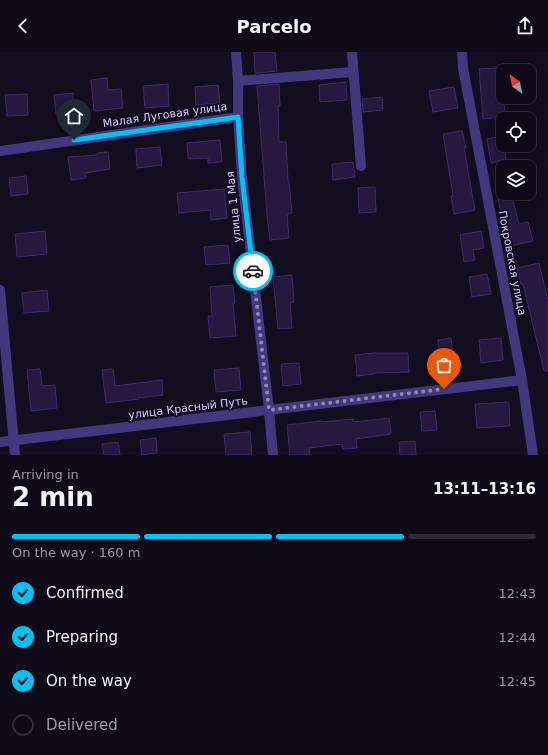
<!DOCTYPE html>
<meta charset="utf-8">
<style>
:root{--surface:#0e0a17;--page:#1c1824;--text:#f1f3f6;--muted:#9b9aa1;--line:#2e2b36;--accent:#03c1f2}
body{margin:0;font-family:"DejaVu Sans",sans-serif;background:var(--page);color:var(--text);height:100vh;display:flex;flex-direction:column;font-size:15px;white-space:nowrap}
*{box-sizing:border-box;margin:0}
p{font-size:13px;color:var(--muted)}
.icon{flex:none;width:22px;height:22px;fill:none;stroke:currentColor;stroke-width:2;stroke-linecap:round;stroke-linejoin:round}
.map{position:relative;height:403px;overflow:hidden}
.sheet{display:flex;flex-direction:column;background:var(--surface);flex:1}
.sheet>*{flex:none}
.needle{width:26px;rotate:327deg}
.fabs{position:absolute;left:496px;top:12px;display:grid;gap:8px}
.fabs a{display:grid;place-items:center;width:40px;height:40px;border-radius:8px;background:var(--surface);box-shadow:0 4px 16px #0002,0 0 0 1px var(--line);font-size:20px}
.pin{position:absolute;display:grid;place-items:center;width:34px;height:34px;color:#fff;margin:-41px -17px;border-radius:50% 50% 50% 0;rotate:-45deg;box-shadow:0 0 4px #0007}
.pin .icon{rotate:45deg}
.courier{position:absolute;display:grid;place-items:center;width:40px;height:40px;margin:-20px;border:3px solid #03c1f2;border-radius:50%;background:#fff;color:#222;box-shadow:0 1px 5px #0007}
.summary em{font-style:normal;font-weight:600}
.summary div{display:flex;flex-direction:column-reverse}
.summary{display:flex;align-items:center;justify-content:space-between;height:68px;padding:0 12px}
h1{font-size:26px;font-weight:600;line-height:30px}
.bar{display:grid;grid-template-columns:repeat(4,1fr);gap:6px 4px;align-content:center;height:48px;padding:0 12px}
.bar i{height:5px;border-radius:3px;background:var(--line)}
.bar .active{background:var(--accent)}
.bar p{grid-column:span 4}
ol{padding:0 12px;list-style:none}
li{display:flex;align-items:center;gap:12px;height:44px}
li p{margin-inline-start:auto}
li .icon{padding:4px;border-radius:50%;background:var(--accent);color:#111;stroke-width:4}
li:last-child{color:var(--muted)}
li i{width:22px;height:22px;border:2px solid var(--line);border-radius:50%}
header{display:flex;justify-content:space-between;align-items:center;height:52px;padding:0 12px;background:var(--surface);font-size:18px;font-weight:600}
.map>svg:first-child{display:block}
</style>
<header><svg class="icon" aria-label="back" viewBox="0 0 24 24"><path d="M15 5l-7 7 7 7"/></svg>Parcelo<svg class="icon" aria-label="share" viewBox="0 0 24 24"><path d="M12 15V3M7 8l5-5 5 5M5 13v7h14v-7"/></svg></header>
<div class="map">
<svg width="548" height="403" viewBox="0 0 548 403">
<rect width="100%" height="100%" fill="#120d1f"/>
<g fill="#251940" stroke="#3f2b6b">
<polygon points="254,0 275,0 277,19 256,21 256,20 255,20"/>
<polygon points="497,16 499,47 504,47 505,65 483,67 479,17"/>
<polygon points="107,26 108,38 121,37 123,56 94,59 91,28"/>
<polygon points="346,30 347,48 320,50 319,33"/>
<polygon points="168,32 169,54 145,56 143,34"/>
<polygon points="279,32 280,54 278,54 279,90 286,90 288,129 289,129 292,161 287,162 289,186 270,188 267,163 257,34"/>
<polygon points="218,33 220,51 196,53 195,35"/>
<polygon points="454,35 458,56 433,60 429,39"/>
<polygon points="73,41 74,61 56,62 54,43"/>
<polygon points="27,42 28,63 7,64 5,43"/>
<polygon points="382,45 383,58 363,60 362,47"/>
<polygon points="462,79 466,96 464,96 475,158 454,162 451,144 453,144 443,82"/>
<polygon points="502,84 503,93 504,93 506,107 491,111 487,87"/>
<polygon points="220,88 222,110 208,111 208,106 188,107 187,91"/>
<polygon points="160,95 162,113 137,116 136,97"/>
<polygon points="108,100 110,117 85,121 86,126 71,128 68,105 97,103 97,101"/>
<polygon points="353,110 355,125 333,128 332,112"/>
<polygon points="26,124 28,142 11,144 9,126"/>
<polygon points="375,135 376,160 359,161 358,136"/>
<polygon points="224,137 227,166 211,168 210,158 179,161 177,141"/>
<polygon points="505,141 511,141 519,172 528,170 533,189 509,194 497,143"/>
<polygon points="45,179 47,202 17,205 15,182"/>
<polygon points="481,179 484,196 473,198 475,208 464,210 460,183"/>
<polygon points="228,193 230,211 206,213 204,195"/>
<polygon points="539,211 548,249 548,319 544,319 523,232 521,232 517,216"/>
<polygon points="487,222 491,242 472,245 469,225"/>
<polygon points="292,223 294,250 290,251 292,276 278,277 273,225"/>
<polygon points="233,233 235,251 233,251 236,284 210,286 208,264 212,264 210,235"/>
<polygon points="47,238 49,259 24,261 22,241"/>
<polygon points="451,286 454,315 441,316 438,288"/>
<polygon points="501,286 503,308 481,311 479,288"/>
<polygon points="373,301 408,301 409,320 374,321 374,322 357,324 355,303"/>
<polygon points="299,311 301,332 283,334 281,312"/>
<polygon points="239,316 241,338 216,340 214,318"/>
<polygon points="40,317 42,334 55,333 57,356 31,359 27,318"/>
<polygon points="113,317 115,334 162,328 163,343 138,346 139,347 106,351 102,318"/>
<polygon points="509,350 510,374 477,376 475,352"/>
<polygon points="435,359 437,378 422,379 420,360"/>
<polygon points="389,366 391,382 356,387 357,396 343,397 342,392 309,396 310,403 290,403 287,373 322,369 322,370 353,367 354,370"/>
<polygon points="250,380 252,402 226,403 224,382"/>
<polygon points="156,386 157,401 142,403 140,388"/>
<polygon points="415,389 416,403 400,403 399,390"/>
<polygon points="118,390 120,403 104,403 102,392"/>
</g>
<g fill="none" stroke-linecap="round" stroke-linejoin="round">
<g stroke="#42387d" stroke-width="10">
<polyline points="236,0 238,29 238,65 242,125 269,358 273,403"/>
<polyline points="352,0 361,114"/>
<polyline points="462,0 463,16 522,328 533,403"/>
<polyline points="238,29 353,20"/>
<polyline points="0,99 238,65"/>
<polyline points="0,238 15,403"/>
<polyline points="0,390 522,328"/>
</g>
</g>
<g fill="none" stroke-linecap="round" stroke-linejoin="round">
<polyline stroke="#9188b0" stroke-width="4" stroke-dasharray="0 7.2" points="253,219 269,358 444,337"/>
<polyline stroke="#03c1f2" stroke-width="5" points="74,88 238,65 242,125 253,219"/>
</g>
<g text-anchor="middle" dominant-baseline="central" stroke-width="4" stroke-linejoin="round" paint-order="stroke">
<g font-size="11" fill="#d6cbfe" stroke="#120d1f">
<text transform="translate(165 63) rotate(-8)">Малая Луговая улица</text>
<text transform="translate(234 155) rotate(-96)">улица 1 Мая</text>
<text transform="translate(512 211) rotate(79)">Покровская улица</text>
<text transform="translate(188 356) rotate(-7)">улица Красный Путь</text>
</g>
</g>
</svg>
<div class="fabs">
<a><svg class="needle" viewBox="-14 -14 28 28"><path d="M0-13l5 13h-10z" fill="#e53935"/><path d="M0 13l5-13h-10z" fill="#9b9aa1"/></svg></a>
<a><svg class="icon" aria-label="locate" viewBox="0 0 24 24"><circle cx="12" cy="12" r="6"/><path d="M12 2v4M12 18v4M2 12h4M18 12h4"/></svg></a>
<a><svg class="icon" aria-label="layers" viewBox="0 0 24 24"><path d="M12 4l9 5-9 5-9-5zM3 14l9 5 9-5"/></svg></a>
</div>
<div class="pin" style="left:444px;top:337px;background:#ea580c"><svg class="icon" aria-label="bag" viewBox="0 0 24 24"><path d="M5 8h14l-1 12H6zM9 8a3 3 0 0 1 6 0"/></svg></div>
<div class="pin" style="left:74px;top:88px;background:#1f2937"><svg class="icon" aria-label="home" viewBox="0 0 24 24"><path d="M3 11l9-7 9 7M6 9v11h12V9"/></svg></div>
<div class="courier" style="left:253px;top:219px"><svg class="icon" aria-label="car" viewBox="0 0 24 24"><path d="M5 17H2v-5l4-1 3-4h7l3 4 3 1v5h-3M9 17h6M6 11h13"/><circle cx="7" cy="17" r="2"/><circle cx="17" cy="17" r="2"/></svg></div>
</div>
<section class="sheet">
<div class="summary"><div><h1>2 min</h1><p>Arriving in</p></div><em>13:11–13:16</em></div>
<div class="bar"><i class="active"></i><i class="active"></i><i class="active"></i><i></i><p>On the way · 160 m</p></div>
<ol>
<li><svg class="icon" aria-label="check" viewBox="0 0 24 24"><path d="M5 12l5 5 9-10"/></svg>Confirmed<p>12:43</p></li>
<li><svg class="icon" aria-label="check" viewBox="0 0 24 24"><path d="M5 12l5 5 9-10"/></svg>Preparing<p>12:44</p></li>
<li><svg class="icon" aria-label="check" viewBox="0 0 24 24"><path d="M5 12l5 5 9-10"/></svg>On the way<p>12:45</p></li>
<li><i></i>Delivered</li>
</ol>
</section>
